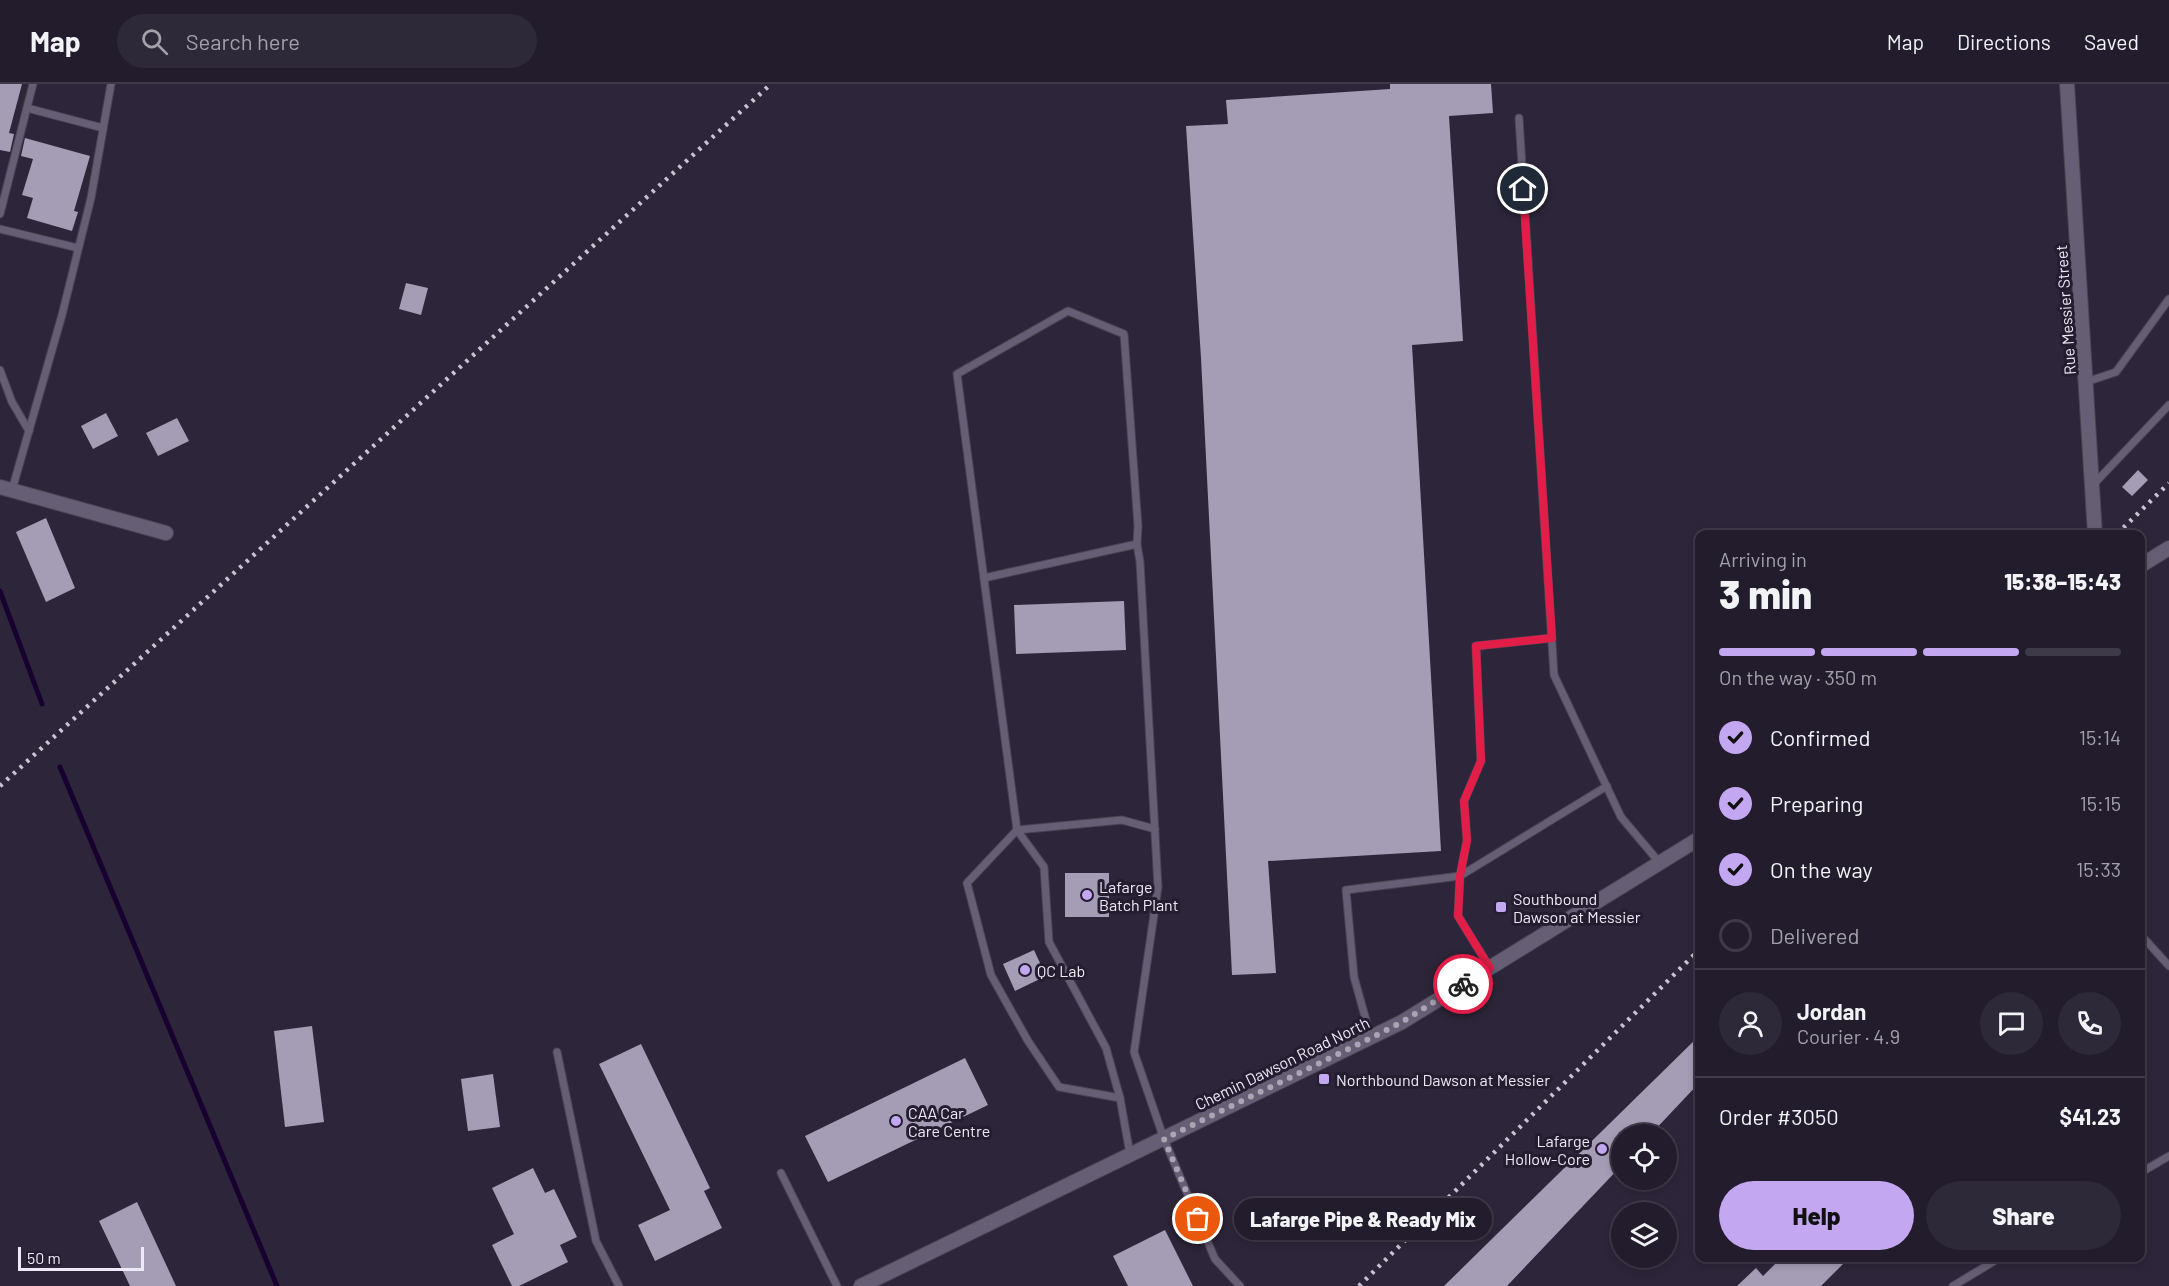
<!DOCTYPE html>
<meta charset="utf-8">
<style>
:root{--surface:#221c2c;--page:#2e2938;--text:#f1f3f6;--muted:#a2a1a9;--line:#3f3a48;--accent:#c4a7f1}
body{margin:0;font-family:Barlow,sans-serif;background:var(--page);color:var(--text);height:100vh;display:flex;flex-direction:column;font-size:22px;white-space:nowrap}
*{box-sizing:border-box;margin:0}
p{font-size:20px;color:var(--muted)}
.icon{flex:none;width:33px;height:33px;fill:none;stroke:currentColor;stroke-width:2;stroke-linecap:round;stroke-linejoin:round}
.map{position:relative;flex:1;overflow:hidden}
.sheet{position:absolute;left:1695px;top:446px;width:450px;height:732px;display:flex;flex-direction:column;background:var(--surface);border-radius:12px;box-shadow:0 3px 9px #0003,0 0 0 2px var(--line)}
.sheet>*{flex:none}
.tools{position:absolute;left:1611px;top:1040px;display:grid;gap:12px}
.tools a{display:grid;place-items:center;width:66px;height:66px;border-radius:50%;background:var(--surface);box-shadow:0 3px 9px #0003,0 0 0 2px var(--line);font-size:30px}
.scale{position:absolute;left:18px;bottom:15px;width:126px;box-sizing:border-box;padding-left:6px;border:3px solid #eee9f6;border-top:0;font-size:16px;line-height:21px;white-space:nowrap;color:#eee9f6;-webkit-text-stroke:4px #241c2f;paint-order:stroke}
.pin{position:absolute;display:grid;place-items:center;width:51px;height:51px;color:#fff;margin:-26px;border:3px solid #fff;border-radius:50%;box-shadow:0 2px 6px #0007}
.courier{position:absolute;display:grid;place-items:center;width:60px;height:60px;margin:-30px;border:4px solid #e11d48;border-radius:50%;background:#fff;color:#222;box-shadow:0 2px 8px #0007}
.bubble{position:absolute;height:42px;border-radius:21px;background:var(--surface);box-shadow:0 3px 9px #0003,0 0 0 2px var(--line);font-size:20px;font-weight:800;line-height:42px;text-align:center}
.head em{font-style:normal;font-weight:800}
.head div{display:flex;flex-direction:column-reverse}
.head{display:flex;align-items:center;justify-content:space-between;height:102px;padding:0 24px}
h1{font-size:39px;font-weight:800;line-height:45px}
.bar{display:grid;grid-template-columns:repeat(4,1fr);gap:9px 6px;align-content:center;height:72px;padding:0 24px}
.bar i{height:8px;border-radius:4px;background:var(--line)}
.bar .on{background:var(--accent)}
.bar p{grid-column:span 4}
.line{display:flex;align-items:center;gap:15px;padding:0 24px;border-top:2px solid var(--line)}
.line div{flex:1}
.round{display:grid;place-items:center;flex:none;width:63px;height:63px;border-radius:32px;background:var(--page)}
ol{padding:0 24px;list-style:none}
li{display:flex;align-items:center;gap:18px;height:66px}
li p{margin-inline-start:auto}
li .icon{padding:6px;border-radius:50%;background:var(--accent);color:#111;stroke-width:4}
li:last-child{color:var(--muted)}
li i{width:33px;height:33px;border:3px solid var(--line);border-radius:50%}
.cta{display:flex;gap:12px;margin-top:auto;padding:12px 24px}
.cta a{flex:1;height:69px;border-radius:36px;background:var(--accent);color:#111;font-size:24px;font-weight:800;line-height:69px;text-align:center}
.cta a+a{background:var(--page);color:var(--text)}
header{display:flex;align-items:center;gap:36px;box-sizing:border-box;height:84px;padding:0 30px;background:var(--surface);border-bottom:2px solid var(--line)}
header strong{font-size:28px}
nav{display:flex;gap:33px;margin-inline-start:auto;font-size:21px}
.search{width:420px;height:54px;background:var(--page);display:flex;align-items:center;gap:15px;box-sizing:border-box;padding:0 21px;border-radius:33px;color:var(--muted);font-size:22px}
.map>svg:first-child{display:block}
</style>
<header>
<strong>Map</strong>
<div class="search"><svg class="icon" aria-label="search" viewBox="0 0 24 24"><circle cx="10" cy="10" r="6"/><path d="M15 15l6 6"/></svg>Search here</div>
<nav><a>Map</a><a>Directions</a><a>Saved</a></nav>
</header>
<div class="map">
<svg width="2169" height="1202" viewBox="0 0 2169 1202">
<rect width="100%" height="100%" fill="#2d263a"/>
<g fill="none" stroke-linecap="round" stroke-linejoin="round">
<g stroke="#180030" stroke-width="5">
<polyline points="0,507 42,620"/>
<polyline points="60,683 277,1202"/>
</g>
</g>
<g fill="#a59cb5">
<polygon points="0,0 22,0 9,49 14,50 10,68 0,66"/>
<polygon points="1390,0 1491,0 1493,29 1449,32 1463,257 1412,261 1441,767 1268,777 1276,889 1232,891 1201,274 1186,42 1228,40 1226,16 1390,5"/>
<polygon points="25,54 90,72 74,127 78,128 72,147 27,134 33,114 22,111 33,75 21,72"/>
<polygon points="406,199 428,204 421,231 399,225"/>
<polygon points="106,329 118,352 93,365 81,342"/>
<polygon points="177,334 189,357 158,372 146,349"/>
<polygon points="2138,386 2148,396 2132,412 2122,403"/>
<polygon points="46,434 75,504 46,518 16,448"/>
<polygon points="1124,517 1126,566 1016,570 1014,521"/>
<rect x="1065" y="789" width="44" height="44"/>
<polygon points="1034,866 1046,892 1015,907 1003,880"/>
<polygon points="312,942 324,1038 285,1043 274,947"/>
<polygon points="1700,951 1700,998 1651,1050 1622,1050 1622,1081 1507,1202 1444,1202"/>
<polygon points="641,960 710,1104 704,1107 722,1144 655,1177 638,1141 670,1126 599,980"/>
<polygon points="965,974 988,1021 828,1098 805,1052"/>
<polygon points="493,990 500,1043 468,1047 461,995"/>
<polygon points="533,1084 545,1109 554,1105 577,1153 560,1161 568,1178 519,1202 512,1202 492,1161 514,1150 492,1104"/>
<polygon points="137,1118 176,1202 130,1202 99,1137"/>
<polygon points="1165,1146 1193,1202 1128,1202 1113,1172"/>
<polygon points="1782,1173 1850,1173 1821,1202 1737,1202 1756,1184 1763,1192"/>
</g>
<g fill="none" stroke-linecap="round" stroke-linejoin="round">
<g stroke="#4a4353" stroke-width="9">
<g id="lane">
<polyline points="27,24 103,44"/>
<polyline points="1519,34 1554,591 1621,733 1659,778"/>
<polyline points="0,130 33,0"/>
<polyline points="0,145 78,164"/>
<polyline points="0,286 12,318 29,347"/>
<polyline points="2086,298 2116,288 2169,215"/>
<polyline points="2092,402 2169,321"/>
<polyline points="12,406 62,231 91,114 111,0"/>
<polyline points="984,494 1137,460"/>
<polyline points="2140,850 2169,882"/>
<polyline points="1490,884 1458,832 1460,792 1467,756 1464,717 1481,677 1476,562 1552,554"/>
<polyline points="1371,954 1354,893 1346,806 1460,792 1607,702"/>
<polyline points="557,968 596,1157 619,1202"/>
<polyline points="1120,1014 1059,1003 1028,957 991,891 967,799 1017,746 1122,736 1155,745"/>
<polyline points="1130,1070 1120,1014 1106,964 1049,858 1044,783 1017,746 957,290 1068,227 1124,250 1138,442 1137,460 1140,478 1158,803 1134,968 1164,1055 1215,1175 1240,1202"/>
<polyline points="781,1089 837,1202"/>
<polyline points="2140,1089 2169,1072"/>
<polyline points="1953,1202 2001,1173"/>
</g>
</g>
<g stroke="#4a4353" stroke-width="16">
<g id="street">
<polyline points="2067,0 2095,450"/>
<polyline points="0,403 166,449"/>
<polyline points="2140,482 2169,464"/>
<polyline points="861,1202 1402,938 1700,754"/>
</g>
</g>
<use href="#lane" stroke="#665e74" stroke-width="7"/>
<use href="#street" stroke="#665e74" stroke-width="14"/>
<g stroke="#c9c4d2" stroke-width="4.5" stroke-dasharray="3 6" stroke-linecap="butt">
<polyline points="2117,450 2169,399"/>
<polyline points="0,702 771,0"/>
<polyline points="1359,1202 1700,865"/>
</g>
</g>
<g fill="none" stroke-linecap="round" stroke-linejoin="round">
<polyline stroke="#aaa5b4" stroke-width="6" stroke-dasharray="0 10.8" points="1198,1135 1164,1055 1371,954 1402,938 1463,900"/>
<polyline stroke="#e11d48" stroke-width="8" points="1463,900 1490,884 1458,832 1460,792 1467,756 1464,717 1481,677 1476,562 1552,554 1523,105"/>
</g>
<g fill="#c4a7f1" stroke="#241c2f" stroke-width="2">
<circle cx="1087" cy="811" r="6"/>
<rect x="1495" y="817" width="12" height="12" rx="3"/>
<circle cx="1025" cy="886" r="6"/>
<rect x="1318" y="989" width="12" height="12" rx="3"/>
<circle cx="896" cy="1037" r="6"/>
<circle cx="1602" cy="1065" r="6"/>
</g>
<g text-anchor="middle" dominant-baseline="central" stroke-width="6" stroke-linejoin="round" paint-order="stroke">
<g font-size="16" fill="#eee9f6" stroke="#241c2f">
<text transform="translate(2065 226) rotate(-94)">Rue Messier Street</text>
<text transform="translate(1282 979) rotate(-26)">Chemin Dawson Road North</text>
</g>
<g font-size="16" fill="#eee9f6" stroke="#241c2f" text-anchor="start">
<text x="1099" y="802">Lafarge<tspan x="1099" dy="18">Batch Plant</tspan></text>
<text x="1513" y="814">Southbound<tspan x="1513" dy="18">Dawson at Messier</tspan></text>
<text x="1037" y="886">QC Lab</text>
<text x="1336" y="995">Northbound Dawson at Messier</text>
<text x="908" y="1028">CAA Car<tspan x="908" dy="18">Care Centre</tspan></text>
<text x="1590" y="1056" text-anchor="end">Lafarge<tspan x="1590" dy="18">Hollow-Core</tspan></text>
</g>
</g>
</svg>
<div class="tools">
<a><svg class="icon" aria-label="locate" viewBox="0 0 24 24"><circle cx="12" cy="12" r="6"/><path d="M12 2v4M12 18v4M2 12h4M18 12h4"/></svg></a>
<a><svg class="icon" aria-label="layers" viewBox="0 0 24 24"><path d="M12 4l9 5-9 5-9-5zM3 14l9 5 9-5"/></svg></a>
</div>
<div class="scale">50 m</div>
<div class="pin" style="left:1198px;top:1135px;background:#ea580c"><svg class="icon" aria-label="bag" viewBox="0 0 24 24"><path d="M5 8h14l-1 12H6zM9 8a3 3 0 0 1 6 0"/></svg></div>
<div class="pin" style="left:1523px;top:105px;background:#1f2937"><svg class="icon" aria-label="home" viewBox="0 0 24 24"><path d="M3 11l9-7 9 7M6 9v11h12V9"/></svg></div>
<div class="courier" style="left:1463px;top:900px"><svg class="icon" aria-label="bike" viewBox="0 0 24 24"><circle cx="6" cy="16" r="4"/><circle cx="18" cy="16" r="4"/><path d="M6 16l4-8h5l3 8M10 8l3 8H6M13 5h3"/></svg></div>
<div class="bubble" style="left:1234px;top:1114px;width:258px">Lafarge Pipe &amp; Ready Mix</div>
<section class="sheet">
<div class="head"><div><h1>3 min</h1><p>Arriving in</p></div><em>15:38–15:43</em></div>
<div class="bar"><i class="on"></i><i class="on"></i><i class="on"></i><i></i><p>On the way · 350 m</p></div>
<ol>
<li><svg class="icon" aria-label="check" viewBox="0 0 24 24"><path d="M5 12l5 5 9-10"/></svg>Confirmed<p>15:14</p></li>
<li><svg class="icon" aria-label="check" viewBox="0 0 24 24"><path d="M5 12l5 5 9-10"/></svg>Preparing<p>15:15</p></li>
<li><svg class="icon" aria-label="check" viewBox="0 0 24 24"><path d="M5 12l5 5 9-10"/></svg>On the way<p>15:33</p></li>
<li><i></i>Delivered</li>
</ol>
<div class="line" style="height:108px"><a class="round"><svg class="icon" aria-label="person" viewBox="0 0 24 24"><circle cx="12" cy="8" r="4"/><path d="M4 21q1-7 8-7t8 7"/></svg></a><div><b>Jordan</b><p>Courier · 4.9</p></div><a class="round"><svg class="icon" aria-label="chat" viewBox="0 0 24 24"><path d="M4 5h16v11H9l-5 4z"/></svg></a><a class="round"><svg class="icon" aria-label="phone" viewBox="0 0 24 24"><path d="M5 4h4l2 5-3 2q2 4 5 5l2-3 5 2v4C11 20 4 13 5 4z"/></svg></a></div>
<div class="line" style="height:78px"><div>Order #3050</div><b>$41.23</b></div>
<div class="cta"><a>Help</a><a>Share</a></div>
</section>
</div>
